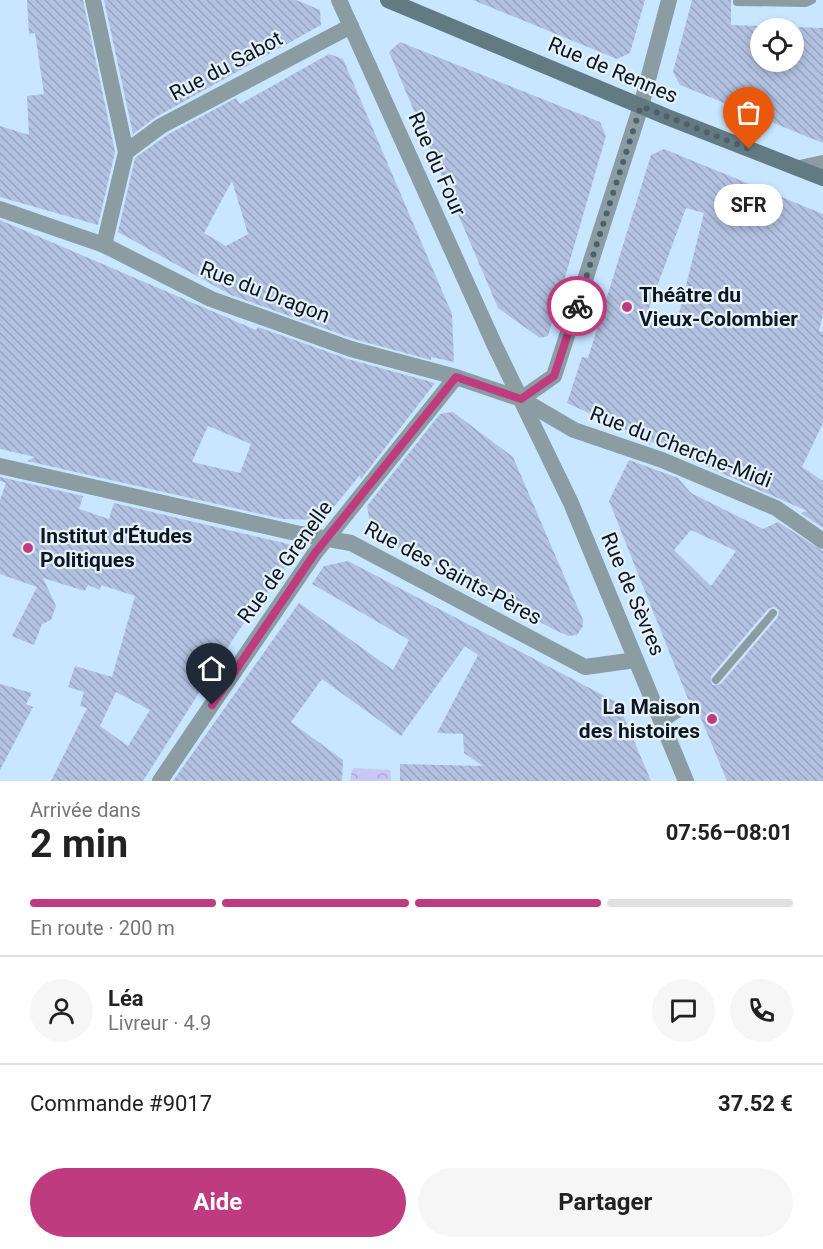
<!DOCTYPE html>
<html lang="fr">
<meta charset="utf-8">
<style>
:root{--surface:#fff;--page:#f6f6f6;--text:#222;--muted:#767676;--line:#e0e0e0;--accent:#bf3b80}
body{margin:0;font-family:Roboto,sans-serif;background:var(--page);color:var(--text);height:100vh;display:flex;flex-direction:column;font-size:22px;white-space:nowrap}
*{box-sizing:border-box;margin:0}
p{font-size:20px;color:var(--muted)}
.icon{flex:none;width:33px;height:33px;fill:none;stroke:currentColor;stroke-width:2;stroke-linecap:round;stroke-linejoin:round}
.map{position:relative;height:781px;overflow:hidden}
.side{display:flex;flex-direction:column;background:var(--surface);flex:1}
.side>*{flex:none}
.controls{position:absolute;left:750px;top:18px;display:grid;gap:12px}
.controls a{display:grid;place-items:center;width:54px;height:54px;border-radius:50%;background:var(--surface);box-shadow:0 3px 9px #0003;font-size:30px}
.pin{position:absolute;display:grid;place-items:center;width:51px;height:51px;color:#fff;margin:-62px -26px;border-radius:50% 50% 50% 0;rotate:-45deg;box-shadow:0 0 6px #0007}
.pin .icon{rotate:45deg}
.courier{position:absolute;display:grid;place-items:center;width:60px;height:60px;margin:-30px;border:4px solid #bf3b80;border-radius:50%;background:#fff;color:#222;box-shadow:0 2px 8px #0007}
.bubble{position:absolute;height:42px;border-radius:21px;background:var(--surface);box-shadow:0 3px 9px #0003;font-size:20px;font-weight:700;line-height:42px;text-align:center}
.overview em{font-style:normal;font-weight:700}
.overview div{display:flex;flex-direction:column-reverse}
.overview{display:flex;align-items:center;justify-content:space-between;height:102px;padding:0 30px}
h1{font-size:39px;font-weight:700;line-height:45px}
.bar{display:grid;grid-template-columns:repeat(4,1fr);gap:9px 6px;align-content:center;height:72px;padding:0 30px}
.bar i{height:8px;border-radius:4px;background:var(--line)}
.bar .current{background:var(--accent)}
.bar p{grid-column:span 4}
.line{display:flex;align-items:center;gap:15px;padding:0 30px;border-top:2px solid var(--line)}
.line div{flex:1}
.round{display:grid;place-items:center;flex:none;width:63px;height:63px;border-radius:32px;background:var(--page)}
.button{display:flex;gap:12px;margin-top:auto;padding:12px 30px}
.button a{flex:1;height:69px;border-radius:36px;background:var(--accent);color:#fff;font-size:24px;font-weight:700;line-height:69px;text-align:center}
.button a+a{background:var(--page);color:var(--text)}
.map>svg:first-child{display:block}
</style>
<div class="map">
<svg width="823" height="781" viewBox="0 0 823 781">
<defs>
<pattern id="forest-crowns" width="20" height="18" patternUnits="userSpaceOnUse" patternTransform="scale(1.5)"><rect width="20" height="18" fill="#c8c7f5"/><path d="M2 6a3 3 0 1 1 6 0M12 15a3 3 0 1 1 6 0" fill="none" stroke="#abaad2"/></pattern>
<pattern id="building-back-hatch" width="6" height="6" patternUnits="userSpaceOnUse" patternTransform="scale(1.5)"><rect width="6" height="6" fill="#b2c1e0"/><path d="M-1 5l2 2M0 0l6 6M5-1l2 2" fill="none" stroke="#98a5c0"/></pattern>
</defs>
<rect width="100%" height="100%" fill="#c8e6ff"/>
<polygon fill="url(#forest-crowns)" points="355,768 390,770 391,781 350,781 352,770"/>
<g fill="url(#building-back-hatch)" fill-rule="evenodd">
<polygon points="27,0 83,0 115,152 98,225 0,197 0,126 29,135 27,96 44,94 35,33 29,34"/>
<polygon points="104,0 296,0 320,10 321,25 156,117 133,134"/>
<polygon points="473,0 645,0 630,53 617,59"/>
<polygon points="692,0 731,0 731,25 760,26 760,62 794,62 794,27 823,28 823,143 680,85 673,72"/>
<polygon points="400,42 600,122 606,136 548,336 540,338 498,308 389,52"/>
<path d="M329,54L343,59L452,314L454,362L431,357V360L354,339L231,295L118,232L135,158L167,135L236,98L240,104ZM232,181L248,234L226,246L204,233Z"/>
<path d="M664,149L823,214V315L819,331L823,332V423L802,467L823,481V528L801,513L807,511L647,440L651,445L639,441L641,437L567,403L582,357L588,358L651,155ZM686,208L704,213L675,330L645,319Z"/>
<path d="M0,220L256,330L258,327L348,359L435,383L361,479L360,475L323,520L283,519L27,461L35,457L0,449ZM208,426L251,444L240,473L192,462Z"/>
<polygon points="453,412 513,457 583,620 583,626 577,635 569,636 559,632 372,534 367,506 440,414"/>
<path d="M629,460L678,478L691,493L763,529L778,522L823,551V781H727L698,711L694,714L697,702L688,699L609,501ZM691,530L736,551L711,586L674,550ZM774,607L779,610L778,617L721,684L712,685L711,676L768,609Z"/>
<path d="M0,477L83,496L79,509L109,519L114,503L301,547L284,569L276,565L267,580L273,584L239,630L143,781H51L87,708L80,706L84,692L68,687L75,666L112,677L135,596L101,585L100,590L88,585L85,591L43,578L56,606L51,620L42,624L34,645L12,636L37,587L0,574V500L6,483L0,481ZM116,692L150,710L128,746L100,726Z"/>
<polygon points="348,561 618,703 651,781 400,781 400,764 483,766 464,753 463,734 437,733 478,655 465,646 401,736 322,679 291,722 343,760 342,781 173,781 299,603 393,670 409,640 312,584 324,566"/>
<polygon points="0,684 32,693 26,704 33,707 0,770"/>
</g>
<g fill="none" stroke-linecap="round" stroke-linejoin="round">
<g stroke="#8b9ca2" stroke-width="8">
<polyline points="737,2 806,3 812,0"/>
<polyline points="716,680 773,613"/>
<polyline points="662,725 691,705"/>
</g>
<g stroke="#8b9ca2" stroke-width="16">
<polyline points="93,0 126,152 104,245"/>
<polyline points="126,152 161,126 351,26"/>
<polyline points="800,168 823,163"/>
<polyline points="0,209 104,245 211,299 351,349 456,377 521,399 574,430 662,460 776,508 823,541"/>
<polyline points="160,781 315,553 456,377"/>
</g>
<g stroke="#8b9ca2" stroke-width="16">
<polyline points="339,0 495,346 571,503 686,781"/>
<polyline points="521,399 554,376 641,106 669,0"/>
<polyline points="0,466 300,534 351,543 585,667 636,660"/>
</g>
<polyline stroke="#627b83" stroke-width="16" points="388,0 667,117 823,178"/>
</g>
<g fill="none" stroke-linecap="round" stroke-linejoin="round">
<polyline stroke="#4e5f6e" stroke-width="6" stroke-dasharray="0 10.8" points="577,306 641,106 749,149"/>
<polyline stroke="#bf3b80" stroke-width="8" points="212,705 315,553 456,377 521,399 554,376 577,306"/>
</g>
<g fill="#bf3b80" stroke="#e5f1fb" stroke-width="2">
<circle cx="627" cy="307" r="6"/>
<circle cx="28" cy="548" r="6"/>
<circle cx="712" cy="719" r="6"/>
</g>
<g text-anchor="middle" dominant-baseline="central" stroke-width="4.5" stroke-linejoin="round" paint-order="stroke">
<g font-size="21" fill="#0c1720" stroke="#e5f1fb">
<text transform="translate(226 66) rotate(-28)">Rue du Sabot</text>
<text transform="translate(613 70) rotate(23)">Rue de Rennes</text>
<text transform="translate(437 164) rotate(66)">Rue du Four</text>
<text transform="translate(265 292) rotate(21)">Rue du Dragon</text>
<text transform="translate(681 447) rotate(21)">Rue du Cherche-Midi</text>
<text transform="translate(285 562) rotate(-54)">Rue de Grenelle</text>
<text transform="translate(453 573) rotate(28)">Rue des Saints-Pères</text>
<text transform="translate(633 594) rotate(67)">Rue de Sèvres</text>
</g>
<g font-size="21" font-weight="bold" fill="#0c1720" stroke="#e5f1fb" text-anchor="start">
<text x="639" y="295">Théâtre du<tspan x="639" dy="24">Vieux-Colombier</tspan></text>
<text x="40" y="536">Institut d'Études<tspan x="40" dy="24">Politiques</tspan></text>
<text x="700" y="707" text-anchor="end">La Maison<tspan x="700" dy="24">des histoires</tspan></text>
</g>
</g>
</svg>
<div class="controls">
<a><svg class="icon" aria-label="locate" viewBox="0 0 24 24"><circle cx="12" cy="12" r="6"/><path d="M12 2v4M12 18v4M2 12h4M18 12h4"/></svg></a>
</div>
<div class="pin" style="left:749px;top:149px;background:#ea580c"><svg class="icon" aria-label="bag" viewBox="0 0 24 24"><path d="M5 8h14l-1 12H6zM9 8a3 3 0 0 1 6 0"/></svg></div>
<div class="pin" style="left:212px;top:705px;background:#1f2937"><svg class="icon" aria-label="home" viewBox="0 0 24 24"><path d="M3 11l9-7 9 7M6 9v11h12V9"/></svg></div>
<div class="courier" style="left:577px;top:306px"><svg class="icon" aria-label="bike" viewBox="0 0 24 24"><circle cx="6" cy="16" r="4"/><circle cx="18" cy="16" r="4"/><path d="M6 16l4-8h5l3 8M10 8l3 8H6M13 5h3"/></svg></div>
<div class="bubble" style="left:714px;top:184px;width:69px">SFR</div>
</div>
<section class="side">
<div class="overview"><div><h1>2 min</h1><p>Arrivée dans</p></div><em>07:56–08:01</em></div>
<div class="bar"><i class="current"></i><i class="current"></i><i class="current"></i><i></i><p>En route · 200 m</p></div>
<div class="line" style="height:108px"><a class="round"><svg class="icon" aria-label="person" viewBox="0 0 24 24"><circle cx="12" cy="8" r="4"/><path d="M4 21q1-7 8-7t8 7"/></svg></a><div><b>Léa</b><p>Livreur · 4.9</p></div><a class="round"><svg class="icon" aria-label="chat" viewBox="0 0 24 24"><path d="M4 5h16v11H9l-5 4z"/></svg></a><a class="round"><svg class="icon" aria-label="phone" viewBox="0 0 24 24"><path d="M5 4h4l2 5-3 2q2 4 5 5l2-3 5 2v4C11 20 4 13 5 4z"/></svg></a></div>
<div class="line" style="height:78px"><div>Commande #9017</div><b>37.52 €</b></div>
<div class="button"><a>Aide</a><a>Partager</a></div>
</section>
